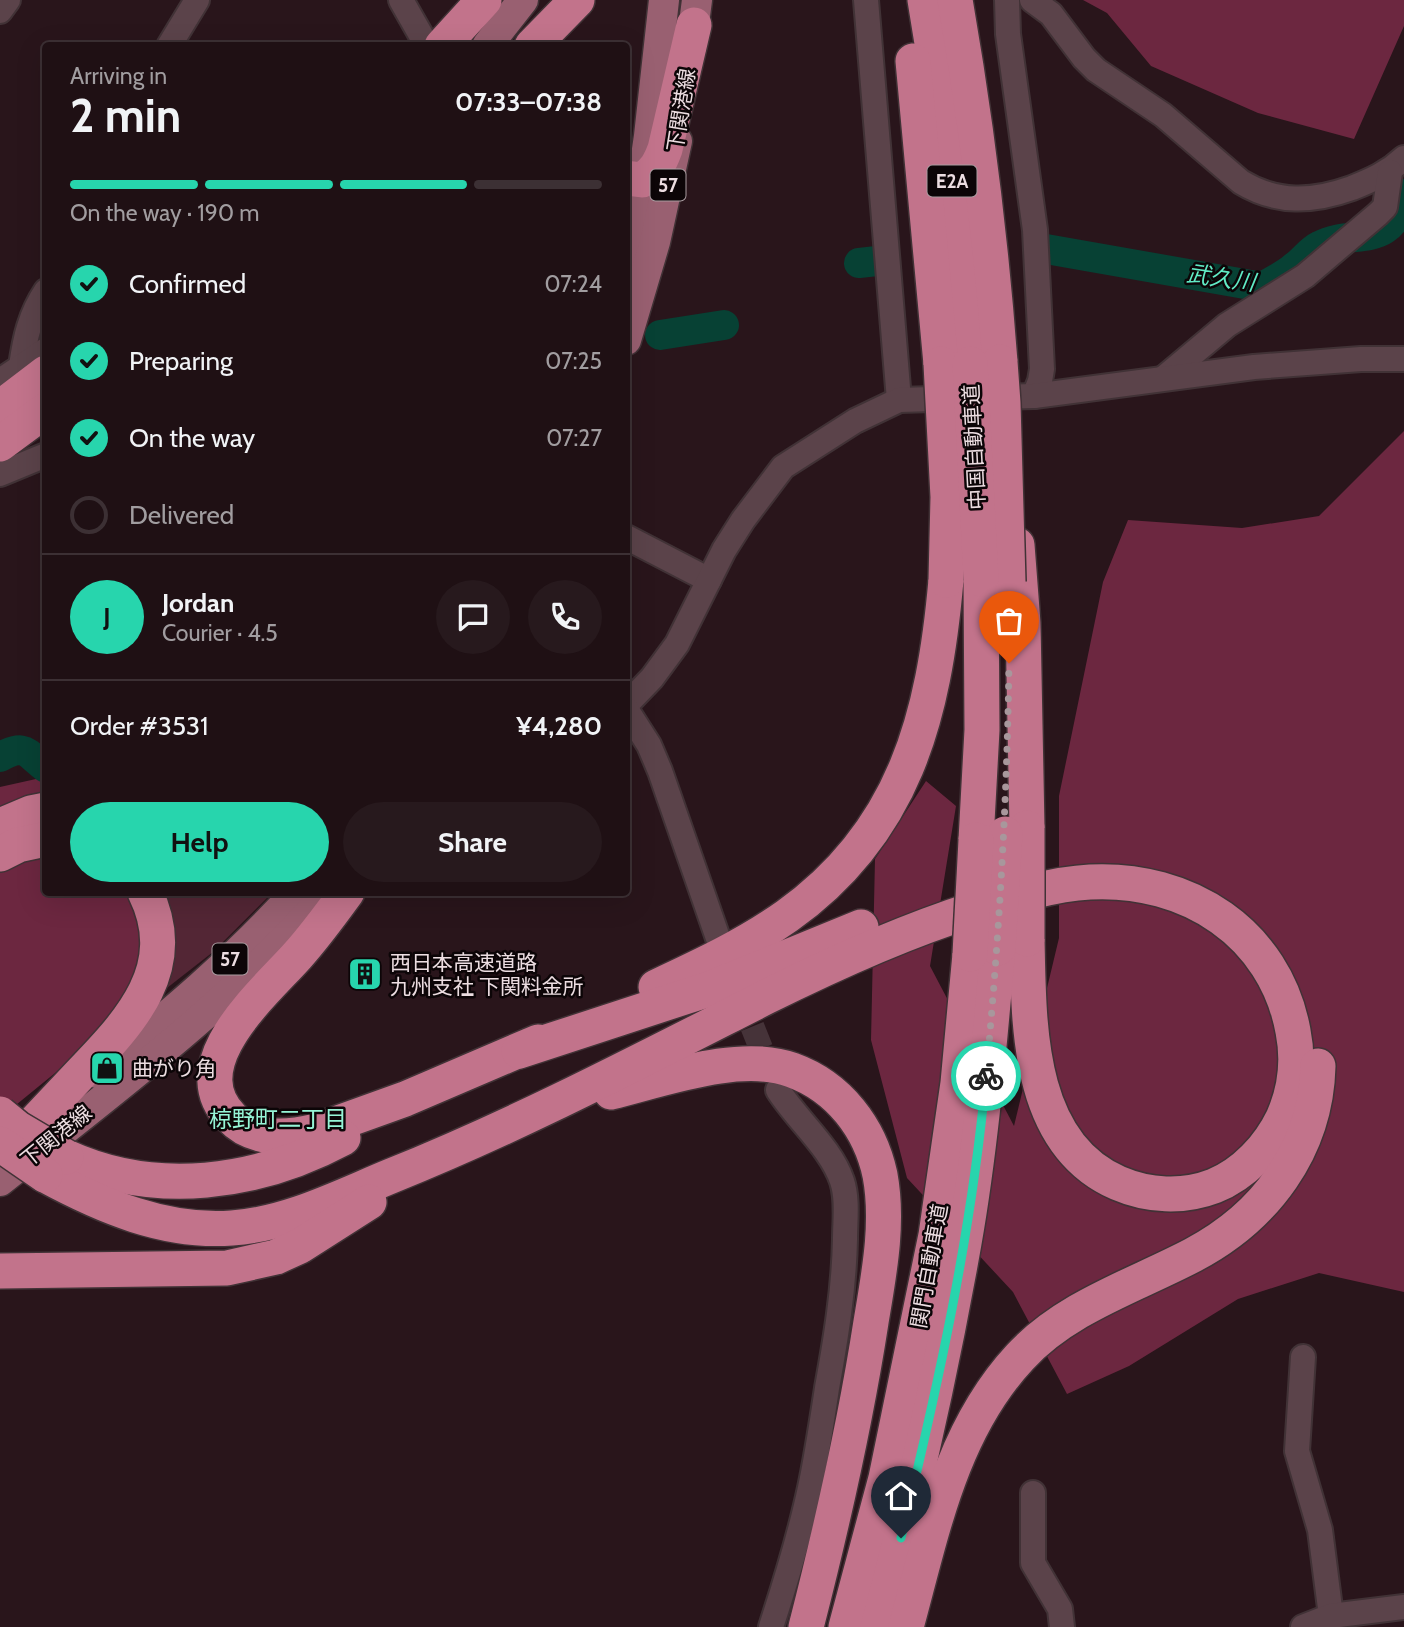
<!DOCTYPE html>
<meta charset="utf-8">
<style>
:root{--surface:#1f1014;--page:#27191d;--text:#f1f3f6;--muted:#a19da0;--line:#3c3034;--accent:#27d5ad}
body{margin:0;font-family:Cabin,"Noto Sans JP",sans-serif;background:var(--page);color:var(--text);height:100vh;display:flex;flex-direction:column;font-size:26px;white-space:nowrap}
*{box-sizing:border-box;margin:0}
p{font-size:23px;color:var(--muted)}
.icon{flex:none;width:38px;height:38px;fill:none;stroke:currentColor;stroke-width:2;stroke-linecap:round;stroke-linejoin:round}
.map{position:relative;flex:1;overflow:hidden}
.panel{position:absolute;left:42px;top:42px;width:588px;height:854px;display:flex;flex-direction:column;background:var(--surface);border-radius:7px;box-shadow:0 7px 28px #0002,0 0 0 2px var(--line)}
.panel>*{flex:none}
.pin{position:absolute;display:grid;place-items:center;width:60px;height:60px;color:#fff;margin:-72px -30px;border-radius:50% 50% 50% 0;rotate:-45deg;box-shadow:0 0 7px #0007}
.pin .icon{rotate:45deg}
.courier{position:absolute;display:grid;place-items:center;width:70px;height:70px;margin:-35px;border:5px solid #27d5ad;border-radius:50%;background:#fff;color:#222;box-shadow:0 2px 9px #0007}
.headline em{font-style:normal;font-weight:800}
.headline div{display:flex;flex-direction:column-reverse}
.headline{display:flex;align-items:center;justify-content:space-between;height:119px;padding:0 28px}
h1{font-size:46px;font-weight:800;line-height:52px}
.bar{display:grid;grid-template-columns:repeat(4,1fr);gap:10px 7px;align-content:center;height:84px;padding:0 28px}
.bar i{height:9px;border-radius:5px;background:var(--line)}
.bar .on{background:var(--accent)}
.bar p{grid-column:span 4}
.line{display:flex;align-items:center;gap:18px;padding:0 28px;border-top:2px solid var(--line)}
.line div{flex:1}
.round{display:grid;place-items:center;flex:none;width:74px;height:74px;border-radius:37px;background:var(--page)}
ol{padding:0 28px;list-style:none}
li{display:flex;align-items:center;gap:21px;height:77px}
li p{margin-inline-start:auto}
li .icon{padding:7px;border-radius:50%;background:var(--accent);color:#111;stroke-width:4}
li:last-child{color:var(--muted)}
li i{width:38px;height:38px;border:4px solid var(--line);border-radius:50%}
.button{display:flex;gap:14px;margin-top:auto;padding:14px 28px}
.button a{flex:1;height:80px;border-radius:42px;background:var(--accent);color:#111;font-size:28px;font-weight:800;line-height:80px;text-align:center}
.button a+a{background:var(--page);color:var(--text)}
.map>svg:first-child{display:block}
</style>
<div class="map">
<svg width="1404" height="1627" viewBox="0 0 1404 1627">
<rect width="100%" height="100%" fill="#29151b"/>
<polygon fill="#532635" points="161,893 272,893 213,952 158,995"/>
<g fill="#6c2740">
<polygon points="1083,0 1404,0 1404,26 1354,139 1258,113 1151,66 1107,13"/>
<polygon points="1404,431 1404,1292 1319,1273 1238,1299 1129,1366 1067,1394 1013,1292 907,1178 871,1040 875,859 926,781 956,806 930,966 1014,1126 1059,938 1059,796 1103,582 1128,520 1242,528 1319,516"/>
<polygon points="45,777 45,794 0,809 0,787"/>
<polygon points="45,852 46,892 131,893 145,929 133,985 82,1051 11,1109 0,1102 0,869"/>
</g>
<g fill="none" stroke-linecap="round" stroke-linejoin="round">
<g stroke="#074134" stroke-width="30">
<path d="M1046,249L1262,287C1272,281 1285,275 1294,267C1303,261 1309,251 1319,246C1354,227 1392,253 1404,194"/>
<polyline points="859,263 877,261"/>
<polyline points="660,335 724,325"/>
<path d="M0,757C26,743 26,753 46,768"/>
</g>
<polyline stroke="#463339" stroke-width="24" stroke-dasharray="24 12" stroke-linecap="butt" points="739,993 772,1076"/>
<g stroke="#413236" stroke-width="28">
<g id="minor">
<polyline points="401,0 422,37 424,46"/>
<polyline points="866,0 899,400"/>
<polyline points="1007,0 1008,34 1035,230 1042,369 1040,381 1034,396"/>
<path d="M1032,0L1051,14L1084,58L1096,70L1163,115L1241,182C1277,204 1313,202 1352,188C1372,180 1388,173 1404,158"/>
<polyline points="0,11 8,0"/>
<polyline points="169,46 197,0"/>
<path d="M21,366C25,338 30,315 46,291"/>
<polyline points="1165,377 1227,325 1305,276 1378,214 1385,207 1390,172"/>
<polyline points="0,381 46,350"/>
<polyline points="0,474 46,455"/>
<polyline points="626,537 709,580"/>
<polyline points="626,705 652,678 677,644 724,550 743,520 783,467 855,421 899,400 1034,396 1254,367 1361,359 1404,359"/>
<polyline points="626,709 649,745 660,771 719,941"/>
<polyline points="1303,1357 1297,1451 1320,1530 1331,1616"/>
<polyline points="1033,1493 1033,1563 1060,1609 1062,1627"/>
<path d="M771,1627C786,1581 800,1535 810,1488C817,1455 822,1421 827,1388C836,1338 844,1290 845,1239C845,1221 848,1199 842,1181C831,1148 797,1120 778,1090"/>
<polyline points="1303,1627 1331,1616 1404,1607"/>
</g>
</g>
<g stroke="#413236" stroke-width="33">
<g id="major">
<polyline points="487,46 523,0"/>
<polyline points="691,47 697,0"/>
<polyline points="628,278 649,136 664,0"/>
<polyline points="626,340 655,242 677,141"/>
<path d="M97,1073C167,1017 236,959 296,892"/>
<path d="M0,1181C114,1090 232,1003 328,892"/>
</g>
</g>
<g stroke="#413236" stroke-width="38">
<g id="highway">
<polyline points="925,0 947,135 970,364"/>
<path d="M955,0C976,120 991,241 1000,362"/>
<polyline points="442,46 484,0"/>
<polyline points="532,46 577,0"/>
<polyline points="913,61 941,364"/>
<path d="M626,178L642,180C655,172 660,163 665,149L694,25"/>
<polyline points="0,408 46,373"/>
<polyline points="0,444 46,410"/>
<polyline points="1017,545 1023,623 1027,828"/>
<polyline points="0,826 31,813 46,810"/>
<polyline points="976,840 982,730 981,579"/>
<polyline points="0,854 18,845 46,839"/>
<path d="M347,892C331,914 315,936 297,956C263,994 180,1064 231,1117C253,1141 287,1138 316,1131L405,1099L538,1042"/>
<path d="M656,987C701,966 746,945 787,916C905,832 934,716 946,580"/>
<polyline points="519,1051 709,989 861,927"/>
<path d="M611,1092C664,1079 740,1051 792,1070C839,1087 870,1128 880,1175C889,1223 879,1274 871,1322C855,1425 832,1526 806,1627"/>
<path d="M34,1123C50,1106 66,1089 82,1072C131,1021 182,967 145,892"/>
<path d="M66,1157C156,1198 257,1184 343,1138"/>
<path d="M45,1175C102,1206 165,1233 232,1228C288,1224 340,1197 391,1176C520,1124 642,1060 766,997C834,963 903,932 975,909C1012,897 1051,884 1090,882C1188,877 1275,933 1293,1031C1299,1061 1295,1091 1283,1118C1269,1147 1244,1174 1214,1186C1183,1198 1148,1196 1118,1183C1026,1143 1029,1023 1027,939"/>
<polyline points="0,1271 227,1268 276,1257 300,1246 369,1202"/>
<polyline points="846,1627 886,1478 936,1235 958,1083 970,954"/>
<path d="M878,1627C912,1501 941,1372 964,1243C981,1146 989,1047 998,948"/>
<path d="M906,1627C932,1532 951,1431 1020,1357C1066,1307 1134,1286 1193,1255C1265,1217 1316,1150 1318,1066"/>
</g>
</g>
<use href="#minor" stroke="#5b434a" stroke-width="24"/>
<use href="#major" stroke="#996071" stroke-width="30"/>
<use href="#highway" stroke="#c2738b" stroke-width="35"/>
<g stroke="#413236" stroke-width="38" stroke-linecap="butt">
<g id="highway-bridge">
<polyline points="1000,362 1003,403 1008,582"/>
<polyline points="941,364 948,497 946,580"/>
<polyline points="970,364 981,579"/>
<polyline points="1027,828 1027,939"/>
<polyline points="998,948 1005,834"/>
<polyline points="970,954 976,840"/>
<polyline points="0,1114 17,1128 66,1157"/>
<polyline points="0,1144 45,1175"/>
</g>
</g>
<use href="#highway-bridge" stroke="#c2738b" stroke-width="35"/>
</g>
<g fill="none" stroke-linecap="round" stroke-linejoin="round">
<path stroke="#a8979c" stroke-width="7" stroke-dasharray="0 12.6" d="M986,1076C999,939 1007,802 1009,663"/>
<path stroke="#27d5ad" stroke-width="9" d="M901,1538C938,1386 972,1232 986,1076"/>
</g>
<defs>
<g id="building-square" transform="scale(1.75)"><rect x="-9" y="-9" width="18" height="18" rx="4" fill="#27d5ad" stroke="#0c0507"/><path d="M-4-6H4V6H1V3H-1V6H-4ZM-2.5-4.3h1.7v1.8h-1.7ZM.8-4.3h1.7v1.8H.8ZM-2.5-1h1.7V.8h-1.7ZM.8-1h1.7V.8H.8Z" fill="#111"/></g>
<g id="shop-square" transform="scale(1.75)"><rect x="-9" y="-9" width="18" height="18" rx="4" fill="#27d5ad" stroke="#0c0507"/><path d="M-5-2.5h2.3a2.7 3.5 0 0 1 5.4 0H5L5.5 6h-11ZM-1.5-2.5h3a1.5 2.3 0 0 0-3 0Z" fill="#111"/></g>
</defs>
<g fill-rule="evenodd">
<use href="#building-square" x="365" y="974"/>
<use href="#shop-square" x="107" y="1068"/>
</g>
<g text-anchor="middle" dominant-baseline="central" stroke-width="5" stroke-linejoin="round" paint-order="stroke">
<g fill="#0c0507" stroke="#a99ca0" stroke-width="2">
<rect x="927.5" y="165.5" width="49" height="31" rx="5"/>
<rect x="650.5" y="169.5" width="35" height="31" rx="5"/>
<rect x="212.5" y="943.5" width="35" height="31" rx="5"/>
</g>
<g font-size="19" font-weight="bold" fill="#ecdde1">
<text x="952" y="181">E2A</text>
<text x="668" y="185">57</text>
<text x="230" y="959">57</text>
</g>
<g font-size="21" fill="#ecdde1" stroke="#0c0507">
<text transform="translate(681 110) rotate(-81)">下関港線</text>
<text transform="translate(974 447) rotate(-93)">中国自動車道</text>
<text transform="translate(56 1136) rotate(-39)">下関港線</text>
<text transform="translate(929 1266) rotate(-80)">関門自動車道</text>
</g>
<g font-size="21" fill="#ecdde1" stroke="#0c0507" text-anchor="start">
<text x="390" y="962">西日本高速道路<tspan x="390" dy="24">九州支社 下関料金所</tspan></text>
<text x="132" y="1068">曲がり角</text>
</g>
<g font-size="23" font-style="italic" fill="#60ebc5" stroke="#0c0507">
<text transform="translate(1221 278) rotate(8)">武久川</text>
</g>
<g font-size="23" fill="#95f4d6" stroke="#0c0507">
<text x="278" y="1119">椋野町二丁目</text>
</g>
</g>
</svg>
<div class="pin" style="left:1009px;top:663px;background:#ea580c"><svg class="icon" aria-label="bag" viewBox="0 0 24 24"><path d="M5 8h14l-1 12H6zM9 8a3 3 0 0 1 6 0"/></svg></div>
<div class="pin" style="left:901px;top:1538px;background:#1f2937"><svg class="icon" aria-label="home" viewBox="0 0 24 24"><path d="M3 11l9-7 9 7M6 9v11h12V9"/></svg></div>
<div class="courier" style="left:986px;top:1076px"><svg class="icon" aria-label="bike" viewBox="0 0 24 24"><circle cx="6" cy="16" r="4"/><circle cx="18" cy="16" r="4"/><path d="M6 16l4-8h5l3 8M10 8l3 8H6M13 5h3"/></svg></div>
<section class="panel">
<div class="headline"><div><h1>2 min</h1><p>Arriving in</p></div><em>07:33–07:38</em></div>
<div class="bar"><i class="on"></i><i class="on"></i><i class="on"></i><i></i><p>On the way · 190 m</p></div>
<ol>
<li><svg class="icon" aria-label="check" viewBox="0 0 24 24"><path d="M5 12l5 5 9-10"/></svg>Confirmed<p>07:24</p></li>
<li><svg class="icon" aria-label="check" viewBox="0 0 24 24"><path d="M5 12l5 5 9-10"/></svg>Preparing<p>07:25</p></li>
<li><svg class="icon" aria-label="check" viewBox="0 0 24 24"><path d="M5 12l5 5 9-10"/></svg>On the way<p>07:27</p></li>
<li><i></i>Delivered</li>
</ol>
<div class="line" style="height:126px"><b class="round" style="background:var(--accent);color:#111">J</b><div><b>Jordan</b><p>Courier · 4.5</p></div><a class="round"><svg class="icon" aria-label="chat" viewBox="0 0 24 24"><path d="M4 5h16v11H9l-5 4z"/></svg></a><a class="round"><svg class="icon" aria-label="phone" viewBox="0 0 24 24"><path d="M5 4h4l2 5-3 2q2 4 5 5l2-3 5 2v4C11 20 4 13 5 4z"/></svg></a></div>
<div class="line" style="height:91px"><div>Order #3531</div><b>¥4,280</b></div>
<div class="button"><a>Help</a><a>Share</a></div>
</section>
</div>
